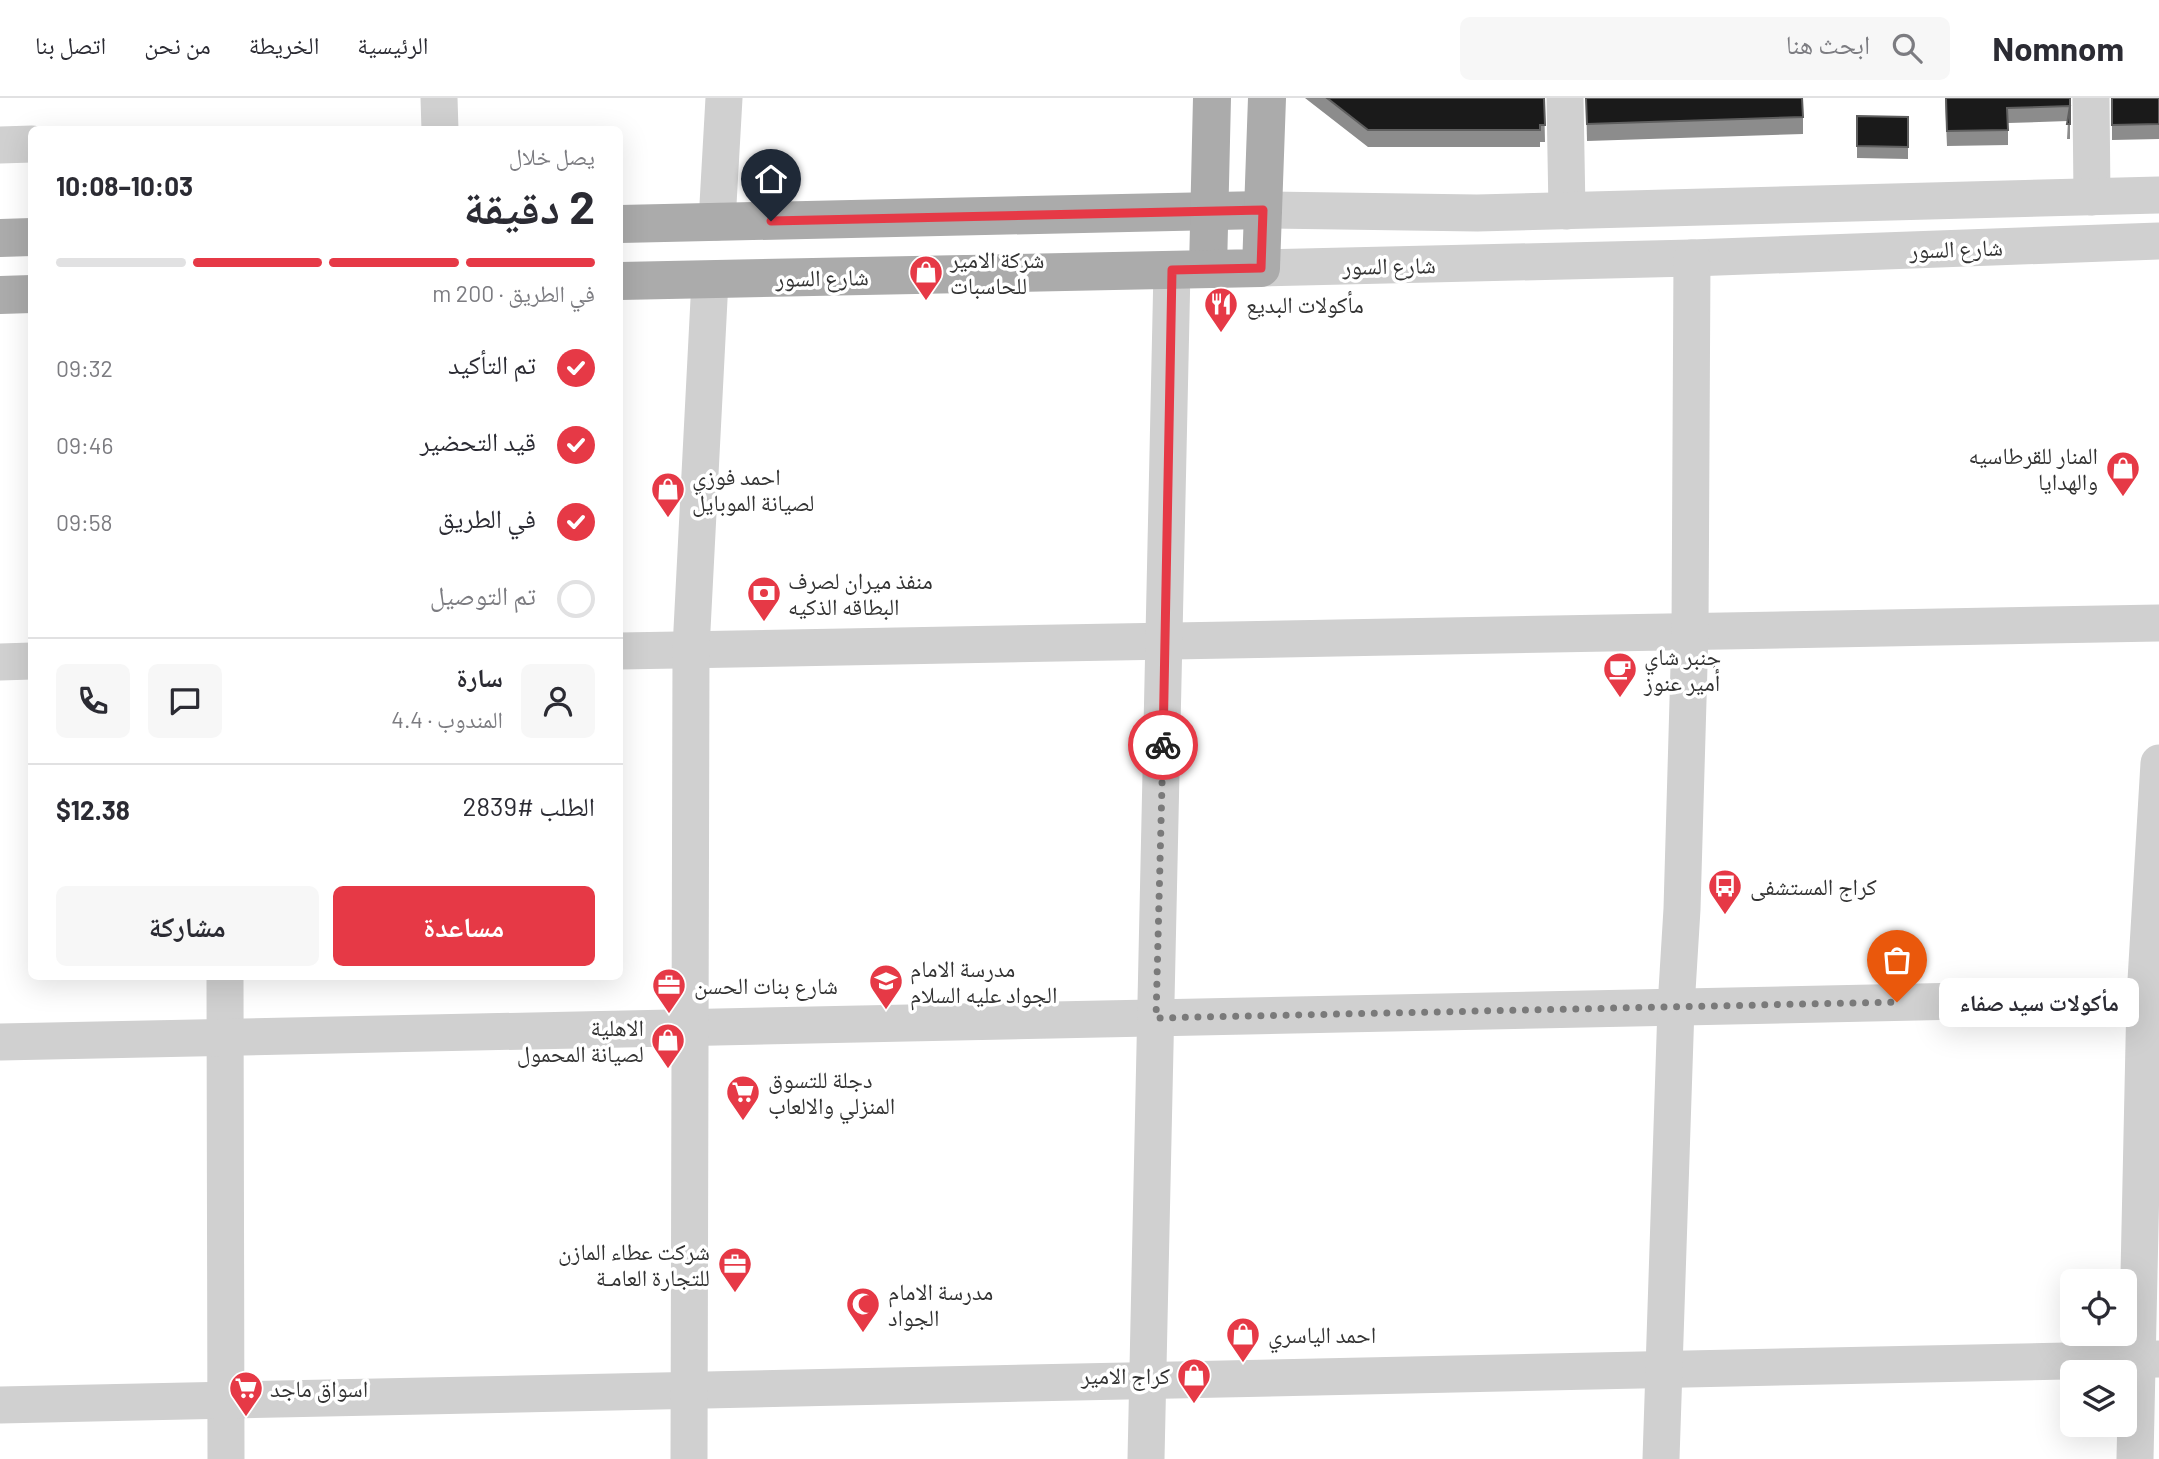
<!DOCTYPE html>
<html lang="ar">
<meta charset="utf-8">
<style>
:root{--surface:#fff;--page:#f7f7f7;--text:#2b2b33;--muted:#7c7c81;--line:#e1e1e2;--accent:#e63946}
body{margin:0;font-family:Barlow,"Noto Naskh Arabic",sans-serif;background:var(--page);color:var(--text);direction:rtl;height:100vh;display:flex;flex-direction:column;font-size:26px;white-space:nowrap}
*{box-sizing:border-box;margin:0}
p{font-size:23px;color:var(--muted)}
.icon{flex:none;width:38px;height:38px;fill:none;stroke:currentColor;stroke-width:2;stroke-linecap:round;stroke-linejoin:round}
.map{position:relative;flex:1;overflow:hidden;direction:ltr}
.panel{position:absolute;left:28px;top:28px;width:595px;height:854px;display:flex;flex-direction:column;background:var(--surface);border-radius:10px;box-shadow:0 7px 28px #0002;direction:rtl}
.panel>*{flex:none}
.tools{position:absolute;left:2060px;top:1171px;display:grid;gap:14px}
.tools a{display:grid;place-items:center;width:77px;height:77px;border-radius:10px;background:var(--surface);box-shadow:0 7px 28px #0002;font-size:35px}
.pin{position:absolute;display:grid;place-items:center;width:60px;height:60px;color:#fff;margin:-72px -30px;border-radius:50% 50% 50% 0;rotate:-45deg;box-shadow:0 0 7px #0007}
.pin .icon{rotate:45deg}
.courier{position:absolute;display:grid;place-items:center;width:70px;height:70px;margin:-35px;border:5px solid #e63946;border-radius:50%;background:#fff;color:#222;box-shadow:0 2px 9px #0007}
.bubble{position:absolute;height:49px;border-radius:10px;background:var(--surface);box-shadow:0 7px 28px #0002;font-size:23px;font-weight:700;line-height:49px;text-align:center;direction:rtl}
.head em{font-style:normal;font-weight:700}
.head div{display:flex;flex-direction:column-reverse}
.head{display:flex;align-items:center;justify-content:space-between;height:119px;padding:0 28px}
h1{font-size:46px;font-weight:700;line-height:52px}
.bar{display:grid;grid-template-columns:repeat(4,1fr);gap:10px 7px;align-content:center;height:84px;padding:0 28px}
.bar i{height:9px;border-radius:5px;background:var(--line)}
.bar .selected{background:var(--accent)}
.bar p{grid-column:span 4}
.line{display:flex;align-items:center;gap:18px;padding:0 28px;border-top:2px solid var(--line)}
.line div{flex:1}
.round{display:grid;place-items:center;flex:none;width:74px;height:74px;border-radius:10px;background:var(--page)}
ol{padding:0 28px;list-style:none}
li{display:flex;align-items:center;gap:21px;height:77px}
li p{margin-inline-start:auto}
li .icon{padding:7px;border-radius:50%;background:var(--accent);color:#fff;stroke-width:4}
li:last-child{color:var(--muted)}
li i{width:38px;height:38px;border:4px solid var(--line);border-radius:50%}
.action{display:flex;gap:14px;margin-top:auto;padding:14px 28px}
.action a{flex:1;height:80px;border-radius:10px;background:var(--accent);color:#fff;font-size:28px;font-weight:700;line-height:80px;text-align:center}
.action a+a{background:var(--page);color:var(--text)}
header{display:flex;align-items:center;gap:42px;box-sizing:border-box;height:98px;padding:0 35px;background:var(--surface);border-bottom:2px solid var(--line)}
header strong{font-size:33px}
nav{display:flex;gap:38px;margin-inline-start:auto;font-size:24px}
.search{width:490px;height:63px;background:var(--page);display:flex;align-items:center;gap:18px;box-sizing:border-box;padding:0 24px;border-radius:10px;color:var(--muted);font-size:26px}
.map>svg:first-child{display:block}
</style>
<header>
<strong>Nomnom</strong>
<div class="search"><svg class="icon" aria-label="search" viewBox="0 0 24 24"><circle cx="10" cy="10" r="6"/><path d="M15 15l6 6"/></svg>ابحث هنا</div>
<nav><a>الرئيسية</a><a>الخريطة</a><a>من نحن</a><a>اتصل بنا</a></nav>
</header>
<div class="map">
<svg width="2159" height="1361" viewBox="0 0 2159 1361">
<rect width="100%" height="100%" fill="#fff"/>
<g fill="none" stroke-linecap="round" stroke-linejoin="round">
<g stroke="#d0d0d0" stroke-width="37">
<polyline points="439,0 440,32"/>
<polyline points="1565,0 1567,113"/>
<polyline points="2091,0 2092,99"/>
<polyline points="0,47 32,46"/>
<polyline points="1263,112 1477,115 2159,97"/>
<polyline points="717,124 724,0"/>
<polyline points="1261,170 1692,160 2159,143"/>
<polyline points="620,553 2159,525"/>
<polyline points="0,564 32,563"/>
<polyline points="225,878 226,1361"/>
<polyline points="0,944 2159,899"/>
<polyline points="0,1307 2159,1261"/>
<polyline points="689,1361 691,551 710,182"/>
<polyline points="1146,1361 1172,172"/>
<polyline points="1661,1361 1676,909 1682,811 1690,533 1692,160"/>
<polyline points="2135,1361 2145,899 2159,665"/>
</g>
<g stroke="#ababab" stroke-width="38">
<polyline points="620,126 1263,112"/>
<polyline points="0,140 32,139"/>
<polyline points="1208,171 1212,0"/>
<polyline points="620,183 1261,170 1267,0"/>
<polyline points="0,197 32,196"/>
</g>
</g>
<g fill="#8c8c8c">
<polygon points="1305,0 1544,0 1545,44 1540,44 1540,49 1368,49"/>
<polygon points="1586,0 1803,19 1803,36 1587,43"/>
<polygon points="1945,0 2070,0 2070,41 2067,41 2068,23 2008,25 2008,47 1947,48"/>
<polygon points="2112,0 2159,0 2159,41 2112,42"/>
<polygon points="1857,18 1908,19 1908,61 1857,60"/>
</g>
<g fill="#1a1a1a" stroke="#5f5f5f" stroke-width="2">
<polygon points="1327,0 1544,0 1545,27 1540,27 1540,32 1368,32"/>
<polygon points="1586,0 1802,0 1803,19 1587,26"/>
<polygon points="1946,0 2070,0 2070,26 2067,26 2070,8 2007,10 2008,32 1947,33"/>
<polygon points="2112,0 2159,0 2159,26 2112,27"/>
<polygon points="1857,18 1908,19 1908,49 1857,48"/>
</g>
<g fill="none" stroke-linecap="round" stroke-linejoin="round">
<polyline stroke="#7a7a7a" stroke-width="7" stroke-dasharray="0 12.6" points="1163,647 1156,920 1897,904"/>
<polyline stroke="#e63946" stroke-width="9" points="771,123 1263,112 1261,170 1172,172 1163,647"/>
</g>
<defs>
<g id="shop-pin" transform="scale(1.75)"><path d="M0 17L-7.5 6A9.5 9.5 0 1 1 7.5 6Z" fill="#e63946" stroke="#fff"/><path d="M-5-2.5h2.3a2.7 3.5 0 0 1 5.4 0H5L5.5 6h-11ZM-1.5-2.5h3a1.5 2.3 0 0 0-3 0Z" fill="#fff"/></g>
<g id="restaurant-pin" transform="scale(1.75)"><path d="M0 17L-7.5 6A9.5 9.5 0 1 1 7.5 6Z" fill="#e63946" stroke="#fff"/><path d="M-5-6h1v4h1v-4h1v4h1v-4h1v5L-1.5 .5V6h-2V.5L-5-1ZM5-6V6H3V1.5H1.5Q1.5-4 5-6Z" fill="#fff"/></g>
<g id="bank-pin" transform="scale(1.75)"><path d="M0 17L-7.5 6A9.5 9.5 0 1 1 7.5 6Z" fill="#e63946" stroke="#fff"/><path d="M-6-4H6V4H-6ZM0-2.3a2.3 2.3 0 1 0 0 4.6a2.3 2.3 0 1 0 0-4.6Z" fill="#fff"/></g>
<g id="cafe-pin" transform="scale(1.75)"><path d="M0 17L-7.5 6A9.5 9.5 0 1 1 7.5 6Z" fill="#e63946" stroke="#fff"/><path d="M-5.5-4.5H6V0H3Q3 3.5 0 3.5H-2.5Q-5.5 3.5-5.5 0ZM3-3.2v2h1.7v-2ZM-6 4.5H4V6H-6Z" fill="#fff"/></g>
<g id="bus-pin" transform="scale(1.75)"><path d="M0 17L-7.5 6A9.5 9.5 0 1 1 7.5 6Z" fill="#e63946" stroke="#fff"/><path d="M-5-6H5V4H4V6H2V4H-2V6H-4V4H-5ZM-3.5-4V0h7V-4ZM-3.5 1.2v1.5H-2V1.2ZM2 1.2v1.5H3.5V1.2Z" fill="#fff"/></g>
<g id="school-pin" transform="scale(1.75)"><path d="M0 17L-7.5 6A9.5 9.5 0 1 1 7.5 6Z" fill="#e63946" stroke="#fff"/><path d="M0-5L7-2L0 1L-7-2ZM-4 1L0 2.5L4 1V4Q0 6-4 4Z" fill="#fff"/></g>
<g id="office-pin" transform="scale(1.75)"><path d="M0 17L-7.5 6A9.5 9.5 0 1 1 7.5 6Z" fill="#e63946" stroke="#fff"/><path d="M-6-3h4V-5.5h4V-3h4V5H-6ZM-1-4.5V-3h2v-1.5ZM-6 0V1H6V0Z" fill="#fff"/></g>
<g id="supermarket-pin" transform="scale(1.75)"><path d="M0 17L-7.5 6A9.5 9.5 0 1 1 7.5 6Z" fill="#e63946" stroke="#fff"/><path d="M-6-5.5h2.5l.6 2H6L4.5 2H-2.5L-4.4-4H-6ZM-1.5 3.2a1.3 1.3 0 1 0 .1 0ZM3 3.2a1.3 1.3 0 1 0 .1 0Z" fill="#fff"/></g>
<g id="mosque-pin" transform="scale(1.75)"><path d="M0 17L-7.5 6A9.5 9.5 0 1 1 7.5 6Z" fill="#e63946" stroke="#fff"/><path d="M3.5-4.9A6 6 0 1 0 3.5 4.9A5 5 0 1 1 3.5-4.9Z" fill="#fff"/></g>
</defs>
<g fill-rule="evenodd">
<use href="#shop-pin" x="926" y="174"/>
<use href="#restaurant-pin" x="1221" y="206"/>
<use href="#shop-pin" x="2123" y="370"/>
<use href="#shop-pin" x="668" y="391"/>
<use href="#bank-pin" x="764" y="495"/>
<use href="#cafe-pin" x="1620" y="571"/>
<use href="#bus-pin" x="1725" y="788"/>
<use href="#school-pin" x="886" y="883"/>
<use href="#office-pin" x="669" y="887"/>
<use href="#shop-pin" x="668" y="942"/>
<use href="#supermarket-pin" x="743" y="994"/>
<use href="#office-pin" x="735" y="1166"/>
<use href="#mosque-pin" x="863" y="1206"/>
<use href="#shop-pin" x="1243" y="1236"/>
<use href="#shop-pin" x="1194" y="1277"/>
<use href="#supermarket-pin" x="246" y="1290"/>
</g>
<g text-anchor="middle" dominant-baseline="central" stroke-width="7" stroke-linejoin="round" paint-order="stroke">
<g font-size="23" fill="#333" stroke="#fff">
<text transform="translate(1956 150) rotate(-2)">شارع السور</text>
<text transform="translate(1389 167) rotate(-1)">شارع السور</text>
<text transform="translate(822 179) rotate(-1)">شارع السور</text>
</g>
<g font-size="23" fill="#333" stroke="#fff" text-anchor="start">
<text x="950" y="161">شركة الامير<tspan x="950" dy="26">للحاسبات</tspan></text>
<text x="1246" y="206">مأكولات البديع</text>
<text x="2098" y="357" text-anchor="end">المنار للقرطاسيه<tspan x="2098" dy="26">والهدايا</tspan></text>
<text x="692" y="378">احمد فوزي<tspan x="692" dy="26">لصيانة الموبايل</tspan></text>
<text x="788" y="482">منفذ ميران لصرف<tspan x="788" dy="26">البطاقه الذكيه</tspan></text>
<text x="1644" y="558">جنبر شاي<tspan x="1644" dy="26">أمير عنوز</tspan></text>
<text x="1750" y="788">كراج المستشفى</text>
<text x="910" y="870">مدرسة الامام<tspan x="910" dy="26">الجواد عليه السلام</tspan></text>
<text x="694" y="887">شارع بنات الحسن</text>
<text x="644" y="929" text-anchor="end">الاهلية<tspan x="644" dy="26">لصيانة المحمول</tspan></text>
<text x="768" y="981">دجلة للتسوق<tspan x="768" dy="26">المنزلي والالعاب</tspan></text>
<text x="710" y="1153" text-anchor="end">شركت عطاء المازن<tspan x="710" dy="26">للتجارة العامـة</tspan></text>
<text x="888" y="1193">مدرسة الامام<tspan x="888" dy="26">الجواد</tspan></text>
<text x="1268" y="1236">احمد الياسري</text>
<text x="1170" y="1277" text-anchor="end">كراج الامير</text>
<text x="270" y="1290">اسواق ماجد</text>
</g>
</g>
</svg>
<div class="tools">
<a><svg class="icon" aria-label="locate" viewBox="0 0 24 24"><circle cx="12" cy="12" r="6"/><path d="M12 2v4M12 18v4M2 12h4M18 12h4"/></svg></a>
<a><svg class="icon" aria-label="layers" viewBox="0 0 24 24"><path d="M12 4l9 5-9 5-9-5zM3 14l9 5 9-5"/></svg></a>
</div>
<div class="pin" style="left:1897px;top:904px;background:#ea580c"><svg class="icon" aria-label="bag" viewBox="0 0 24 24"><path d="M5 8h14l-1 12H6zM9 8a3 3 0 0 1 6 0"/></svg></div>
<div class="pin" style="left:771px;top:123px;background:#1f2937"><svg class="icon" aria-label="home" viewBox="0 0 24 24"><path d="M3 11l9-7 9 7M6 9v11h12V9"/></svg></div>
<div class="courier" style="left:1163px;top:647px"><svg class="icon" aria-label="bike" viewBox="0 0 24 24"><circle cx="6" cy="16" r="4"/><circle cx="18" cy="16" r="4"/><path d="M6 16l4-8h5l3 8M10 8l3 8H6M13 5h3"/></svg></div>
<div class="bubble" style="left:1939px;top:880px;width:200px">مأكولات سيد صفاء</div>
<section class="panel">
<div class="head"><div><h1>2 دقيقة</h1><p>يصل خلال</p></div><em>10:03–10:08</em></div>
<div class="bar"><i class="selected"></i><i class="selected"></i><i class="selected"></i><i></i><p>في الطريق · 200 m</p></div>
<ol>
<li><svg class="icon" aria-label="check" viewBox="0 0 24 24"><path d="M5 12l5 5 9-10"/></svg>تم التأكيد<p>09:32</p></li>
<li><svg class="icon" aria-label="check" viewBox="0 0 24 24"><path d="M5 12l5 5 9-10"/></svg>قيد التحضير<p>09:46</p></li>
<li><svg class="icon" aria-label="check" viewBox="0 0 24 24"><path d="M5 12l5 5 9-10"/></svg>في الطريق<p>09:58</p></li>
<li><i></i>تم التوصيل</li>
</ol>
<div class="line" style="height:126px"><a class="round"><svg class="icon" aria-label="person" viewBox="0 0 24 24"><circle cx="12" cy="8" r="4"/><path d="M4 21q1-7 8-7t8 7"/></svg></a><div><b>سارة</b><p>المندوب · 4.4</p></div><a class="round"><svg class="icon" aria-label="chat" viewBox="0 0 24 24"><path d="M4 5h16v11H9l-5 4z"/></svg></a><a class="round"><svg class="icon" aria-label="phone" viewBox="0 0 24 24"><path d="M5 4h4l2 5-3 2q2 4 5 5l2-3 5 2v4C11 20 4 13 5 4z"/></svg></a></div>
<div class="line" style="height:91px"><div>الطلب #2839</div><b>$12.38</b></div>
<div class="action"><a>مساعدة</a><a>مشاركة</a></div>
</section>
</div>
